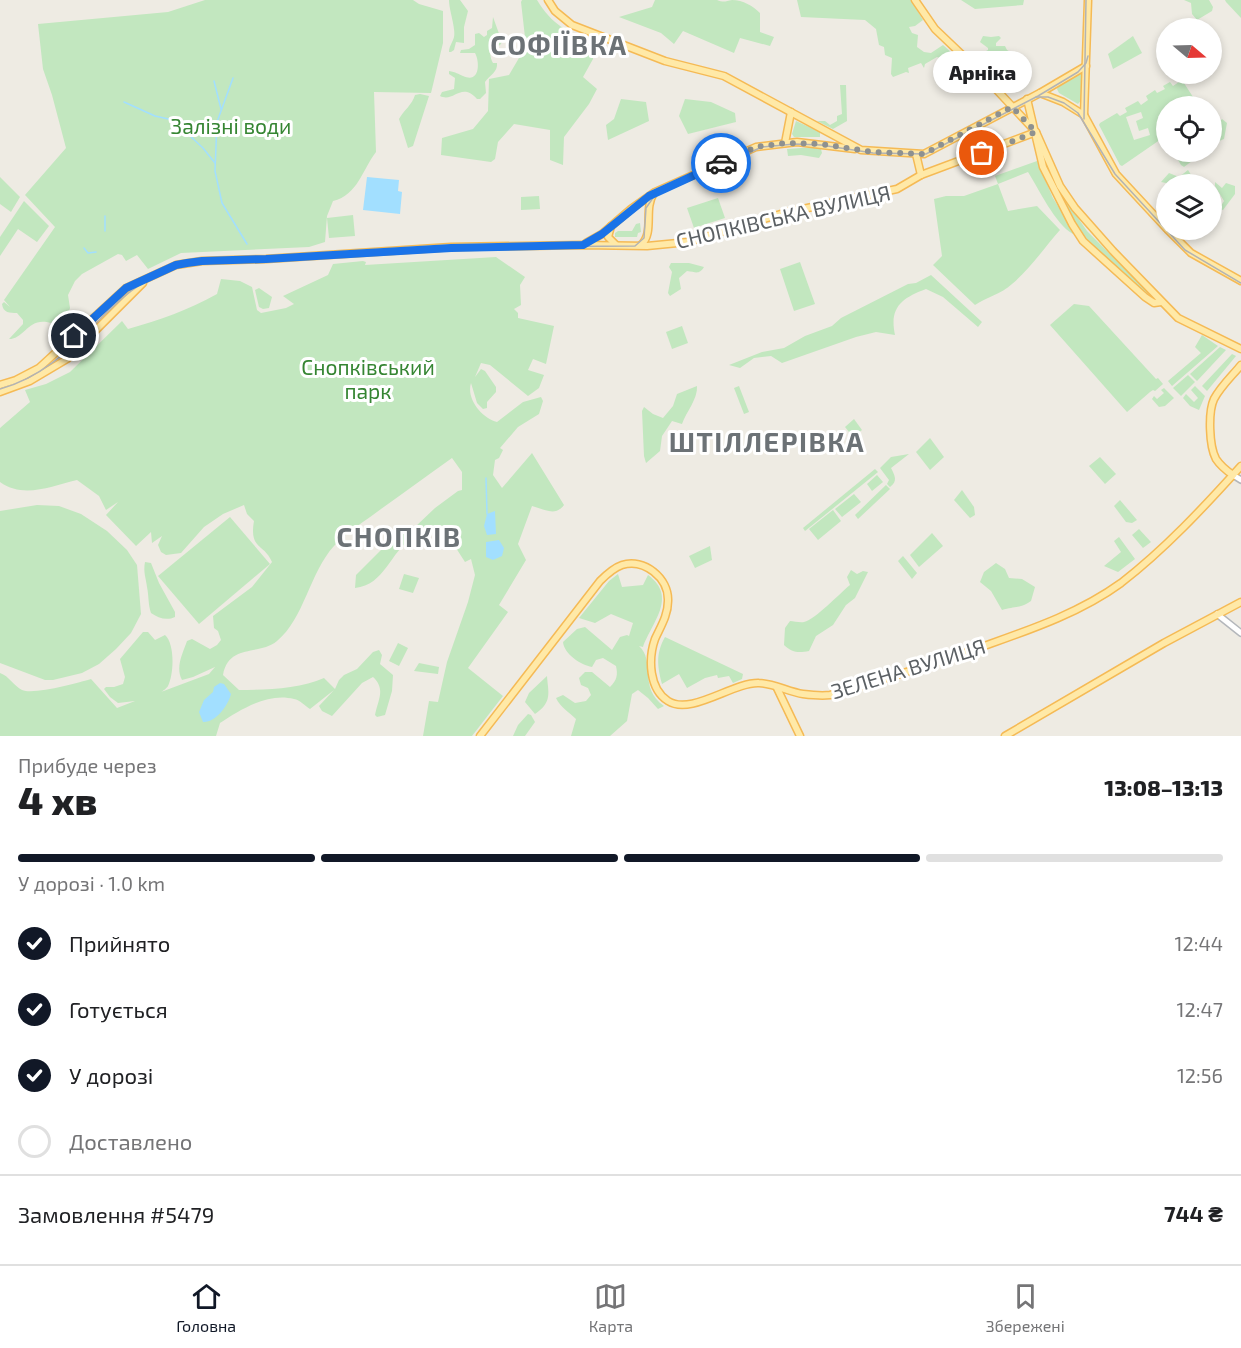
<!DOCTYPE html>
<html lang="uk">
<meta charset="utf-8">
<style>
:root{--surface:#fff;--page:#f2f2f2;--text:#202124;--muted:#757577;--line:#e0e0e0;--accent:#111827}
body{margin:0;font-family:"Exo 2",sans-serif;background:var(--page);color:var(--text);height:100vh;display:flex;flex-direction:column;font-size:22px;white-space:nowrap}
*{box-sizing:border-box;margin:0}
p{font-size:20px;color:var(--muted)}
.icon{flex:none;width:33px;height:33px;fill:none;stroke:currentColor;stroke-width:2;stroke-linecap:round;stroke-linejoin:round}
.map{position:relative;height:736px;overflow:hidden}
.side{display:flex;flex-direction:column;background:var(--surface);flex:1}
.side>*{flex:none}
.needle{width:39px;rotate:109deg}
.tools{position:absolute;left:1156px;top:18px;display:grid;gap:12px}
.tools a{display:grid;place-items:center;width:66px;height:66px;border-radius:50%;background:var(--surface);box-shadow:0 3px 9px #0003;font-size:30px}
.pin{position:absolute;display:grid;place-items:center;width:51px;height:51px;color:#fff;margin:-26px;border:3px solid #fff;border-radius:50%;box-shadow:0 2px 6px #0007}
.courier{position:absolute;display:grid;place-items:center;width:60px;height:60px;margin:-30px;border:4px solid #1a73e8;border-radius:50%;background:#fff;color:#222;box-shadow:0 2px 8px #0007}
.bubble{position:absolute;height:42px;border-radius:21px;background:var(--surface);box-shadow:0 3px 9px #0003;font-size:20px;font-weight:800;line-height:42px;text-align:center}
.summary em{font-style:normal;font-weight:800}
.summary div{display:flex;flex-direction:column-reverse}
.summary{display:flex;align-items:center;justify-content:space-between;height:102px;padding:0 18px}
h1{font-size:39px;font-weight:800;line-height:45px}
.bar{display:grid;grid-template-columns:repeat(4,1fr);gap:9px 6px;align-content:center;height:72px;padding:0 18px}
.bar i{height:8px;border-radius:4px;background:var(--line)}
.bar .on{background:var(--accent)}
.bar p{grid-column:span 4}
.line{display:flex;align-items:center;gap:15px;padding:0 18px;border-top:2px solid var(--line)}
.line div{flex:1}
ol{padding:0 18px;list-style:none}
li{display:flex;align-items:center;gap:18px;height:66px}
li p{margin-inline-start:auto}
li .icon{padding:6px;border-radius:50%;background:var(--accent);color:#fff;stroke-width:4}
li:last-child{color:var(--muted)}
li i{width:33px;height:33px;border:3px solid var(--line);border-radius:50%}
.tabs{display:flex;justify-content:space-around;align-items:center;height:84px;border-top:2px solid var(--line);background:var(--surface);font-size:16px;color:var(--muted)}
.tabs a{display:grid;justify-items:center;gap:3px}
.tabs .on{color:var(--accent)}
.map>svg:first-child{display:block}
</style>
<div class="map">
<svg width="1241" height="736" viewBox="0 0 1241 736">
<rect width="100%" height="100%" fill="#eeebe3"/>
<g fill="#c2e7bf" fill-rule="evenodd">
<path d="M205,0H413L419,4L443,11V43L431,93L374,92L376,152C362,170 358,195 333,201L327,216L325,242L309,247L181,253L148,269L137,255L126,261L122,255L118,254L82,274L75,281L68,295L70,308L68,314L51,323C28,316 25,339 9,339L23,324V320L17,313C10,313 3,313 2,304L4,302L10,307L4,300L55,227L25,195L66,148L52,95L43,69L38,24L168,12Z"/>
<path d="M449,0H460L468,11L464,27V43L456,42L454,50L451,52H449C449,46 453,42 454,37C456,29 449,10 449,0Z"/>
<path d="M522,0H537C552,25 567,31 593,43V59L583,77L597,89L589,104L564,137L563,165L550,160V130L514,124L498,142L495,159L491,162L441,155L442,138L473,129L488,111L489,79L509,75L526,46L521,2Z"/>
<path d="M655,0H717C724,3 726,1 732,0C743,0 753,6 760,13V32L774,37L770,46L740,38L734,53L683,31L674,44L661,33L619,17L652,7Z"/>
<polygon points="797,0 911,0 923,20 915,26 909,27 912,33 918,35 917,47 924,52 931,53 943,45 953,54 945,61 937,57 925,64 924,68 921,63 908,68 909,73 906,72 893,77 891,74 892,58 885,55 884,47 879,45 876,29 865,20 801,17"/>
<polygon points="961,0 1024,0 1023,5 975,9"/>
<polygon points="1184,0 1209,0 1213,7 1212,11 1197,20 1192,14 1191,3"/>
<polygon points="1225,0 1241,0 1241,18 1226,2"/>
<path d="M493,17L502,42L500,45L496,47L493,45C489,50 490,58 493,63H497C498,72 490,75 485,82L486,93L480,99H477C461,81 454,103 440,96L442,92L454,89L455,78L449,74V71C456,72 458,74 463,76C480,84 480,62 475,53H460L461,50L469,49L475,45V34L479,33L484,37L487,35V31L492,28Z"/>
<path d="M983,36L991,37L999,36L1001,38L996,43V46H1005L1007,50L1016,55L1010,58V64L1005,63C999,66 993,65 986,69L980,63V54L988,50V48L980,42Z"/>
<polygon points="1133,36 1142,53 1113,69 1108,54"/>
<polygon points="1079,73 1083,75 1083,98 1078,104 1059,93 1057,89 1059,84"/>
<path d="M1182,80L1193,97L1184,102L1187,106H1167V135L1122,166L1120,165L1099,125L1100,123L1117,113L1120,116L1127,112L1125,108L1138,101L1141,105L1148,100L1146,96L1155,90L1157,93L1165,89L1163,86L1170,82L1173,86ZM1141,112L1143,118L1136,121L1139,131L1148,128L1150,135L1134,140L1126,117Z"/>
<polygon points="840,85 846,85 847,121 833,129 817,121 825,121 830,125 837,121 837,116 842,114"/>
<path d="M420,94L429,96L413,146L408,148L399,119C404,110 412,105 415,95Z"/>
<polygon points="621,99 646,102 649,121 608,140 606,125 614,119"/>
<polygon points="685,99 711,102 735,113 736,122 688,134 679,116"/>
<polygon points="1222,119 1227,123 1224,139 1212,144 1212,134 1215,131 1215,127"/>
<polygon points="796,121 820,132 820,137 794,137 792,134"/>
<polygon points="816,147 821,149 822,153 819,158 801,155 788,156 787,149"/>
<polygon points="1185,152 1204,152 1184,167 1181,165 1175,155"/>
<polygon points="1044,153 1060,192 1087,231 1148,292 1149,296 1085,239 1076,227 1044,163"/>
<path d="M1037,161L1053,198L1074,232L1073,234C1055,224 1039,189 1028,172L998,184L1008,211L1037,206L1060,230C1044,248 1030,269 1012,284C1001,294 987,297 975,305L933,265L942,256L934,199L946,196H964L998,184L995,176Z"/>
<polygon points="1188,170 1197,184 1185,184 1182,180 1180,184 1167,184 1167,190 1166,183 1161,182 1169,173 1179,177"/>
<polygon points="0,177 20,197 11,212 0,204"/>
<polygon points="1215,182 1222,188 1226,183 1235,186 1235,194 1223,210 1219,209 1224,201 1215,186"/>
<polygon points="539,196 540,209 521,210 521,197"/>
<polygon points="718,198 725,218 694,228 687,208"/>
<polygon points="24,201 49,226 37,242 18,229 0,256 0,237"/>
<polygon points="353,215 355,236 329,238 327,218"/>
<polygon points="640,223 641,232 638,233 637,237 615,237 615,233 618,231 632,231 636,224"/>
<path d="M496,257L525,277L520,285L521,305L514,309L518,313V318L554,326L546,364L533,359L528,370L544,375L539,388L528,396L490,365L481,363L475,377L481,369L485,371L496,387V392L487,402V408L483,409L477,403L471,383C466,399 482,418 497,422L523,402L541,397L543,401L539,414L518,427L500,448L503,450L499,458L495,460L493,475L502,488L532,453L564,505C555,517 544,509 532,506L518,544L526,560L499,605L508,612L468,668L503,696L472,736H423L429,701L438,702L447,662L468,602L475,575L471,559L465,562C458,551 449,536 440,528C432,531 420,532 413,537C390,552 385,585 355,588L356,575L392,539L415,527L435,508L458,491L462,490V472L452,458C428,475 405,492 381,509C365,521 347,532 334,546C310,572 304,619 277,641C259,656 229,643 223,675L239,690C266,690 300,689 324,678L335,689L339,680L344,675L357,669L373,652L379,650L382,655L380,664L393,675L392,691L385,715L377,717L375,715C378,700 386,689 373,677L362,683L332,716L322,711L319,706L334,690L310,709C305,706 300,700 294,699C268,692 240,710 220,723L216,736H0V673C9,676 14,686 22,690C34,695 78,683 91,679L117,708L135,701L118,703L110,697L104,689L106,687H114L123,684L125,677L120,659L143,632H148L155,640L165,635C175,644 174,674 168,686C168,687 162,692 161,692L209,674L215,667L193,677L182,680C175,667 183,653 187,641L192,639L210,649L217,645L221,640L218,631L214,628L213,616L252,587L272,562C264,543 249,550 254,521L247,514L244,505L223,514L204,527L181,553L166,555L161,552L158,545L162,536L152,543L151,532L136,546L106,515L118,502L106,510L99,496L77,480C51,486 24,499 0,482V428L30,402L25,390L46,384L70,372L122,321L128,329C160,320 188,310 217,294L221,279L240,281L252,287L257,310L261,313L286,308L294,304L283,296L328,275L333,264L363,261L366,262L365,265Z"/>
<polygon points="800,262 815,304 794,311 780,269"/>
<path d="M671,263H689L704,267C699,275 696,272 687,271L679,278L681,289L670,296L668,293L672,272L669,267Z"/>
<path d="M931,275L982,322L978,327L943,297L926,289C902,298 889,307 895,335L876,332L856,337L782,363L771,356L754,358L740,368L729,365L762,352L784,348L805,336L832,326L841,318L908,284L916,283Z"/>
<polygon points="259,288 272,297 269,308 263,309 259,307 255,290"/>
<polygon points="1074,304 1089,306 1156,379 1158,378 1163,384 1155,391 1153,390 1150,392 1127,412 1050,325"/>
<polygon points="682,326 688,343 672,349 666,332"/>
<polygon points="1202,335 1218,346 1172,386 1168,381 1201,353 1195,347"/>
<polygon points="1220,347 1226,350 1197,381 1190,374"/>
<polygon points="1232,354 1236,356 1207,391 1202,386"/>
<polygon points="1188,375 1195,382 1181,396 1173,388"/>
<path d="M697,386C698,399 686,412 682,424L672,421L662,436L660,451L646,463L644,456L642,411L644,407L653,414L663,418L673,406L677,394Z"/>
<polygon points="739,386 749,412 744,414 734,388"/>
<polygon points="1195,386 1205,396 1199,410 1190,406 1183,398 1186,394 1194,402 1198,398 1191,390"/>
<polygon points="1164,388 1174,398 1165,406 1159,407 1152,399 1154,396 1157,399 1164,393 1161,390"/>
<polygon points="854,419 862,430 853,437 845,427"/>
<polygon points="930,438 944,457 930,470 916,452"/>
<path d="M909,454L891,468C895,476 898,481 890,487L887,484L889,480L880,468L891,457Z"/>
<polygon points="1100,457 1116,474 1105,484 1089,466"/>
<polygon points="875,469 878,472 805,531 803,528"/>
<polygon points="877,475 883,482 872,491 867,484"/>
<polygon points="886,485 890,489 858,519 855,515"/>
<polygon points="962,490 974,507 975,515 970,518 954,500"/>
<polygon points="854,494 861,502 842,517 835,509"/>
<polygon points="1120,500 1137,520 1132,523 1126,522 1114,506"/>
<polygon points="37,505 59,506 81,514 107,531 127,550 137,565 141,614 131,633 116,649 99,664 82,673 53,680 45,680 0,663 0,511"/>
<polygon points="833,510 841,521 818,540 809,529"/>
<polygon points="230,517 270,564 199,624 158,576"/>
<polygon points="1139,529 1151,542 1143,548 1132,535"/>
<polygon points="932,533 943,546 919,567 910,555"/>
<polygon points="1119,537 1135,559 1118,572 1104,566 1121,552 1114,541"/>
<polygon points="710,546 712,560 695,568 689,556"/>
<polygon points="903,556 917,573 912,579 898,561"/>
<path d="M145,562L151,563L159,583L175,612V617C167,621 158,618 151,613C148,604 149,597 147,587C146,578 143,572 145,562Z"/>
<path d="M996,563L1005,569L1009,578L1022,579L1035,587L1031,601C1019,609 1015,606 1002,610L991,591L980,582L984,572Z"/>
<path d="M851,570L857,574L863,571L868,572L855,598L846,605L833,625L816,636L809,651C799,653 792,653 784,645L785,628L790,621C794,621 800,623 804,622C816,619 839,594 850,585L847,577Z"/>
<polygon points="404,574 419,578 413,593 399,589"/>
<path d="M618,574L622,587L643,585L648,575C678,597 652,622 643,647L639,646C656,661 638,688 664,706L658,709L648,698L638,690L632,694L627,721L610,736H571L576,719C569,712 560,707 556,698L563,695L575,703L586,701L591,695L588,688L581,685L579,678L585,672H592L610,687C617,680 618,675 616,666L603,658L596,660L592,667C581,665 564,654 563,642L577,629L585,627L612,650L620,637L627,635L629,636L633,623L611,614L595,623L579,618L609,581Z"/>
<path d="M665,637L743,674L742,679L733,683L729,676L718,678L717,675L705,678L687,688L679,674L662,684C657,665 656,653 665,637Z"/>
<polygon points="398,643 408,648 399,666 389,661"/>
<polygon points="419,663 439,667 438,674 414,671"/>
<path d="M547,676C548,692 553,702 535,714L525,702L529,693Z"/>
<polygon points="528,714 531,715 535,722 525,736 513,736 518,725"/>
</g>
<g fill="#a2dfff">
<polygon points="367,177 399,180 398,191 402,192 400,214 363,210"/>
<polygon points="495,511 496,534 487,535 484,526 487,514"/>
<polygon points="499,540 504,548 502,556 493,560 486,557 486,542"/>
<path d="M220,683L224,684L231,694C228,706 215,723 203,722L199,712L204,700L213,692L214,687Z"/>
</g>
<g fill="none" stroke-linecap="round" stroke-linejoin="round">
<g stroke="#a2dfff" stroke-width="1.5">
<polyline points="233,78 217,122 215,171 222,203 247,244"/>
<polyline points="214,81 221,109"/>
<polyline points="124,102 155,116 173,120 203,148 215,163"/>
<polyline points="105,216 105,231"/>
<polyline points="84,248 88,253 96,252"/>
<polyline points="486,478 487,514"/>
</g>
<g stroke="#b4b7bb" stroke-width="8">
<g id="minor">
<polyline points="1233,475 1241,480"/>
<polyline points="1217,614 1241,633"/>
</g>
</g>
<g stroke="#f5ba55" stroke-width="9">
<g id="major">
<polyline points="548,0 555,11 572,25 665,61 724,76 861,150 924,154 1040,93 1086,66"/>
<polyline points="915,0 935,29 979,71 1036,132 1060,186 1075,208 1113,251 1178,318 1241,349"/>
<polyline points="1040,93 1063,102 1084,115 1116,174 1167,229"/>
<polyline points="1027,99 1043,167 1072,224 1083,241 1145,297 1154,303 1161,302"/>
<polyline points="1084,115 1088,0"/>
<polyline points="785,143 791,112"/>
<polyline points="916,154 921,175"/>
<polyline points="611,226 608,237 616,245"/>
<polyline points="1168,230 1191,253 1241,281"/>
<polyline points="586,243 602,234 631,209 655,192 756,147 797,142 855,149"/>
<path d="M641,245C655,232 643,209 654,193"/>
<polyline points="0,385 16,380 39,368 126,288 176,265 202,261 266,259 451,247 583,245 647,246 688,242 784,213 897,189 921,175 1036,132"/>
<polyline points="0,392 30,381 67,359 143,283"/>
<path d="M1233,475C1227,471 1220,465 1216,459C1209,446 1208,412 1214,399C1221,386 1232,376 1241,365"/>
<polyline points="777,688 800,736"/>
<path d="M480,736L600,581C606,575 613,568 622,565C644,558 669,578 668,601C668,615 661,626 655,639C648,659 649,689 668,701C691,716 733,682 759,683C773,683 789,692 803,694C811,695 822,696 830,695C845,692 859,686 874,682C907,672 940,662 973,650C1023,632 1077,615 1121,583C1165,549 1204,507 1241,466"/>
<polyline points="1005,736 1164,643 1241,602"/>
</g>
</g>
<use href="#minor" stroke="#fff" stroke-width="5"/>
<use href="#major" stroke="#ffe9a7" stroke-width="6"/>
<g stroke="#b2b3b4" stroke-width="1.5">
<polyline points="1036,97 1048,97 1064,103 1078,113 1115,174 1185,250 1241,283"/>
<polyline points="1084,119 1086,0"/>
<polyline points="579,243 595,237 652,192"/>
<path d="M0,389C78,368 105,289 177,266C209,256 256,261 290,259C405,251 520,246 635,246L644,238L646,208L655,195L762,147L795,144L821,145L873,153L926,154L1038,96L1078,72L1086,63L1088,56"/>
</g>
</g>
<g fill="none" stroke-linecap="round" stroke-linejoin="round">
<polyline stroke="#8e9190" stroke-width="6" stroke-dasharray="0 10.8" points="721,163 756,147 785,143 821,144 873,152 924,154 1012,107 1036,132 982,153"/>
<polyline stroke="#1a73e8" stroke-width="8" points="74,336 126,288 176,265 187,263 202,261 266,259 451,248 583,245 602,234 649,196 721,163"/>
</g>
<g text-anchor="middle" dominant-baseline="central" stroke-width="6" stroke-linejoin="round" paint-order="stroke">
<g font-size="21" fill="#358532" stroke="#fff">
<text x="231" y="125">Залізні води</text>
<text x="368" y="366">Снопківський<tspan x="368" dy="24">парк</tspan></text>
</g>
<g font-size="21" fill="#5b6064" stroke="#fff">
<text transform="translate(783 216) rotate(-13)">СНОПКІВСЬКА ВУЛИЦЯ</text>
<text transform="translate(908 668) rotate(-17)">ЗЕЛЕНА ВУЛИЦЯ</text>
</g>
<g font-size="27" font-weight="bold" letter-spacing="1.5" fill="#6c7276" stroke="#fff">
<text x="559" y="44">СОФІЇВКА</text>
<text x="767" y="441">ШТІЛЛЕРІВКА</text>
<text x="399" y="536">СНОПКІВ</text>
</g>
</g>
</svg>
<div class="tools">
<a><svg class="needle" viewBox="-14 -14 28 28"><path d="M0-13l5 13h-10z" fill="#e53935"/><path d="M0 13l5-13h-10z" fill="#757577"/></svg></a>
<a><svg class="icon" aria-label="locate" viewBox="0 0 24 24"><circle cx="12" cy="12" r="6"/><path d="M12 2v4M12 18v4M2 12h4M18 12h4"/></svg></a>
<a><svg class="icon" aria-label="layers" viewBox="0 0 24 24"><path d="M12 4l9 5-9 5-9-5zM3 14l9 5 9-5"/></svg></a>
</div>
<div class="pin" style="left:982px;top:153px;background:#ea580c"><svg class="icon" aria-label="bag" viewBox="0 0 24 24"><path d="M5 8h14l-1 12H6zM9 8a3 3 0 0 1 6 0"/></svg></div>
<div class="pin" style="left:74px;top:336px;background:#1f2937"><svg class="icon" aria-label="home" viewBox="0 0 24 24"><path d="M3 11l9-7 9 7M6 9v11h12V9"/></svg></div>
<div class="courier" style="left:721px;top:163px"><svg class="icon" aria-label="car" viewBox="0 0 24 24"><path d="M5 17H2v-5l4-1 3-4h7l3 4 3 1v5h-3M9 17h6M6 11h13"/><circle cx="7" cy="17" r="2"/><circle cx="17" cy="17" r="2"/></svg></div>
<div class="bubble" style="left:933px;top:51px;width:99px">Арніка</div>
</div>
<section class="side">
<div class="summary"><div><h1>4 хв</h1><p>Прибуде через</p></div><em>13:08–13:13</em></div>
<div class="bar"><i class="on"></i><i class="on"></i><i class="on"></i><i></i><p>У дорозі · 1.0 km</p></div>
<ol>
<li><svg class="icon" aria-label="check" viewBox="0 0 24 24"><path d="M5 12l5 5 9-10"/></svg>Прийнято<p>12:44</p></li>
<li><svg class="icon" aria-label="check" viewBox="0 0 24 24"><path d="M5 12l5 5 9-10"/></svg>Готується<p>12:47</p></li>
<li><svg class="icon" aria-label="check" viewBox="0 0 24 24"><path d="M5 12l5 5 9-10"/></svg>У дорозі<p>12:56</p></li>
<li><i></i>Доставлено</li>
</ol>
<div class="line" style="height:78px"><div>Замовлення #5479</div><b>744 ₴</b></div>
</section>
<nav class="tabs">
<a class="on"><svg class="icon" aria-label="home" viewBox="0 0 24 24"><path d="M3 11l9-7 9 7M6 9v11h12V9"/></svg>Головна</a>
<a><svg class="icon" aria-label="map" viewBox="0 0 24 24"><path d="M3 6l6-2 6 2 6-2v14l-6 2-6-2-6 2zM9 4v14M15 6v14"/></svg>Карта</a>
<a><svg class="icon" aria-label="saved" viewBox="0 0 24 24"><path d="M7 4h10v16l-5-4-5 4z"/></svg>Збережені</a>
</nav>
